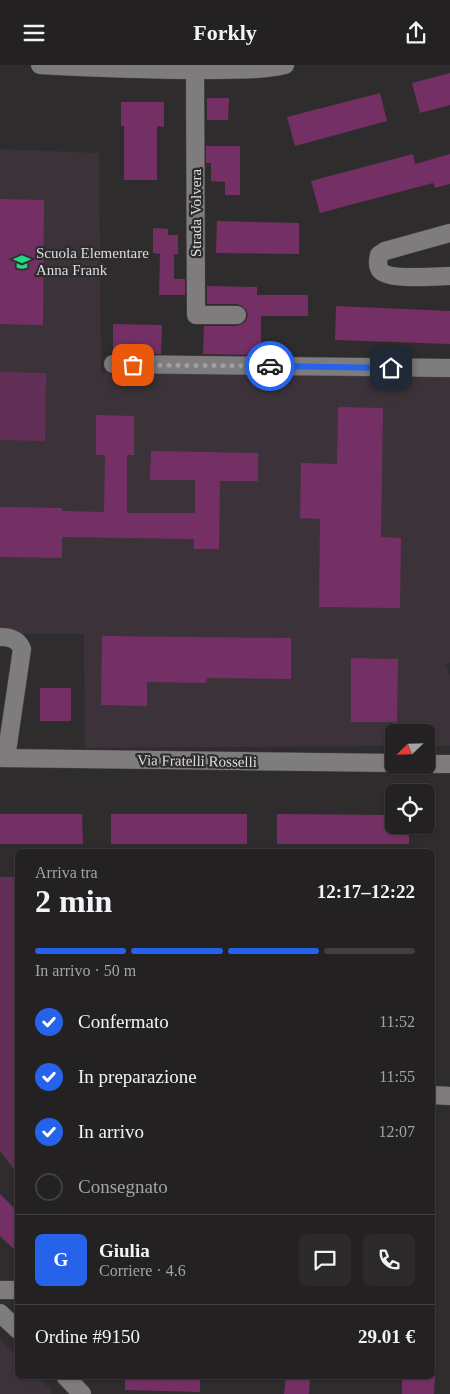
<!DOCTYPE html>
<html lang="it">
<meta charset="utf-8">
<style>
:root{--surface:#232122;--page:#2b292a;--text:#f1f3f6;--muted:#a3a3a5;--line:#403e40;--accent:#2563eb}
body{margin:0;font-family:"Times New Roman",serif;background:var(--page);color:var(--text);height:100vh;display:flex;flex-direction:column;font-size:19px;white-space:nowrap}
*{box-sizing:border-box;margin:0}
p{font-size:16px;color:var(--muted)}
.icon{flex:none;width:28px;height:28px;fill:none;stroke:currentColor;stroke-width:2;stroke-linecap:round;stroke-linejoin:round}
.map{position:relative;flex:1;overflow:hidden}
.side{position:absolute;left:15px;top:784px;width:420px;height:530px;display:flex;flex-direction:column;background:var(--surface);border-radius:8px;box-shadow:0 1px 4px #0004,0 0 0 1px var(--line)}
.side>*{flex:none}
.needle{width:32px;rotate:247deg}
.fabs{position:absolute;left:385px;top:659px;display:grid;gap:10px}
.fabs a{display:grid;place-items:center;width:50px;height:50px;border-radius:8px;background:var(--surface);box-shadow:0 1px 4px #0004,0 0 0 1px var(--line);font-size:25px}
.pin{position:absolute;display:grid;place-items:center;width:42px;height:42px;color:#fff;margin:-21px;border-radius:10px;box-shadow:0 2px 8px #0006}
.courier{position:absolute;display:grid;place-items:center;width:50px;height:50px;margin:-25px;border:4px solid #2563eb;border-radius:50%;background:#fff;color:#222;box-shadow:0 1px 6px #0007}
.head em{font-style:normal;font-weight:700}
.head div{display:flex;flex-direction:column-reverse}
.head{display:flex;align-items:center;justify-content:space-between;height:85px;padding:0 20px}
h1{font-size:32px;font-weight:700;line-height:38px}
.bar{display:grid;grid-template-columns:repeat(4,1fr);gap:8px 5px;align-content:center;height:60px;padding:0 20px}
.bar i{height:6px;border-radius:4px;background:var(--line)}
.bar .on{background:var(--accent)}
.bar p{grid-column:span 4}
.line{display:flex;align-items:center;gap:12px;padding:0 20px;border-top:1px solid var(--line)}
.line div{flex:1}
.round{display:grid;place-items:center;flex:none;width:52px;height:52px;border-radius:8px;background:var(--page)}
ol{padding:0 20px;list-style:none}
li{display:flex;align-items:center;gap:15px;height:55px}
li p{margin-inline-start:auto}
li .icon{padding:5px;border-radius:50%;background:var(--accent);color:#fff;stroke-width:4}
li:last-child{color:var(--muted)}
li i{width:28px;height:28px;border:2px solid var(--line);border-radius:50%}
header{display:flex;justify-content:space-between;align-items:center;height:65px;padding:0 20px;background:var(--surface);font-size:22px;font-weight:700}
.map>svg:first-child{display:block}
</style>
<header><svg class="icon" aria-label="menu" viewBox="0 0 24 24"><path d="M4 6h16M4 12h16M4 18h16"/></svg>Forkly<svg class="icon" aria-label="share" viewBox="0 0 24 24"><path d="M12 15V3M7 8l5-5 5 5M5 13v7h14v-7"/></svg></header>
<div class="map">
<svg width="450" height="1329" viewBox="0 0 450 1329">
<rect width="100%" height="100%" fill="#2f2c2e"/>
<g fill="#3b3339">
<polygon points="0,84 99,88 101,308 450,310 450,598 446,600 450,610 450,681 426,681 426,668 394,668 394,681 85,683 84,569 0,569"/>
<polygon points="0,1274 17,1292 18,1311 36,1311 52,1325 51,1329 0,1329"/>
</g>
<g fill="#623056">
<polygon points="0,307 46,308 45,376 0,375"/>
<polygon points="0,812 17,812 17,1108 0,1086"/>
</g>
<g fill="#743065">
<polygon points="450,8 450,40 420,48 412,18"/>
<polygon points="380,28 387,56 295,81 287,52"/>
<polygon points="207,33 229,33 228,55 207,55"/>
<polygon points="121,37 164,37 164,62 157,61 157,115 124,115 124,61 121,61"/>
<polygon points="206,81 240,81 240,130 225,130 225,117 211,116 211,98 206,98"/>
<polygon points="413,89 415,99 450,89 450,119 435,123 433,118 320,148 311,116"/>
<polygon points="0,134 44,135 43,260 0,259"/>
<polygon points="217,156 299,158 299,189 216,188"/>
<polygon points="153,163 168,164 168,170 178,170 178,189 174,189 174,214 185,214 185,230 159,230 160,189 153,188"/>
<polygon points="207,221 257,222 257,230 308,230 308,251 261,251 261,290 203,289 204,261 237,261 242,259 246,256 248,250 246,245 242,241 237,239 207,239"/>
<polygon points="336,241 450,246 450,279 335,275"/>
<polygon points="113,259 162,260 161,289 113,288"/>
<polygon points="338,342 383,343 381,472 401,473 400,543 319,542 320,454 300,453 301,398 337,399"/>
<polygon points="96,350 134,351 134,390 127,390 127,448 195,448 195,415 150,415 151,386 258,388 258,416 220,416 219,484 194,484 194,474 62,472 62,493 0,492 0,442 62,443 62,446 104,447 105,390 96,390"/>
<polygon points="102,571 291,573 291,614 207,613 206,618 147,617 147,641 101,640"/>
<polygon points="351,593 398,594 397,657 351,657"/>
<rect x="40" y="623" width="31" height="33"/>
<polygon points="0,749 82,749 83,779 0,779"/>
<rect x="111" y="749" width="136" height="30"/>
<polygon points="277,749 394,750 394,760 409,760 409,779 277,779"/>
<polygon points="0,1129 18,1147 18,1188 0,1171"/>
<polygon points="125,1311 200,1311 200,1327 125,1325"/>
<polygon points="286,1311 310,1311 309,1329 284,1329"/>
<polygon points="402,1311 435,1311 434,1329 402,1329"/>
</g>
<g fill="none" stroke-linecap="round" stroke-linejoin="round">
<g stroke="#4a494a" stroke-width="19">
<g id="minor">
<path d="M40,0C95,3 150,5 205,5C232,4 259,6 285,0"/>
<polyline points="195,0 196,250 237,250"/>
<path d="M450,168L385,186L379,190C378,195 377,200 380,205C388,216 436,211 450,211"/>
<polyline points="113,299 450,303"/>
<path d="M0,572C10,572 18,574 22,584L6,693"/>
<polyline points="0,693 394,698"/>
<polyline points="426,699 450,699"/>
<polyline points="432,1030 450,1031"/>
<polyline points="0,1225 18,1225"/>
<polyline points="0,1248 18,1265"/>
<polyline points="65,1311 82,1329"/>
</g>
</g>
<use href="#minor" stroke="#7f7c7e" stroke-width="18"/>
</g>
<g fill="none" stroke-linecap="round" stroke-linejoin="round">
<polyline stroke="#a09ea0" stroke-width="5" stroke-dasharray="0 9" points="133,300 270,301"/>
<polyline stroke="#2563eb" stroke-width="6" points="270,301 391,303"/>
</g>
<defs>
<g id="school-bare" transform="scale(1.35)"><path d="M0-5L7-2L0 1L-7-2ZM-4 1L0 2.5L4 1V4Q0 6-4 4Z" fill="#26d886" stroke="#2f2c2e" stroke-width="2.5" paint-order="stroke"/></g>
</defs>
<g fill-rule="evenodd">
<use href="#school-bare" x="22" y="197"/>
</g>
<g text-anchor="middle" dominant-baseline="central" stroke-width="4.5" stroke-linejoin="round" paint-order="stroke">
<g font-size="15" fill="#dddcdd" stroke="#2f2c2e">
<text transform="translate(196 148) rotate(-90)">Strada Volvera</text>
<text transform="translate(197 696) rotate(1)">Via Fratelli Rosselli</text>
</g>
<g font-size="15" fill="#dddcdd" stroke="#2f2c2e" text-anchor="start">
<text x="36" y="188">Scuola Elementare<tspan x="36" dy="17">Anna Frank</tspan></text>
</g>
</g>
</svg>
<div class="fabs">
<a><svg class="needle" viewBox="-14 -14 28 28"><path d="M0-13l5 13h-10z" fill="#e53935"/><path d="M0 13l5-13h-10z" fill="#a3a3a5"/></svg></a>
<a><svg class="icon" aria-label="locate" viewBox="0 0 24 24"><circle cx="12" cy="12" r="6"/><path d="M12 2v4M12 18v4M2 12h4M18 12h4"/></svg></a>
</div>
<div class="pin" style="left:133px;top:300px;background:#ea580c"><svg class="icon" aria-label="bag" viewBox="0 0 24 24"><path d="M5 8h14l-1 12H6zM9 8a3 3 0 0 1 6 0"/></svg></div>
<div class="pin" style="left:391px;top:303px;background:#1f2937"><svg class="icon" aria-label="home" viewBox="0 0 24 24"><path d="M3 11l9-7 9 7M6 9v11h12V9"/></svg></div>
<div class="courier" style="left:270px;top:301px"><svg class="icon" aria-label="car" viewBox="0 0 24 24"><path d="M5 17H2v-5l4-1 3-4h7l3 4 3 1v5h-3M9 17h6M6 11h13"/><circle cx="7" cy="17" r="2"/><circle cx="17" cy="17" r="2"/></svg></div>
<section class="side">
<div class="head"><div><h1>2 min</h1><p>Arriva tra</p></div><em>12:17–12:22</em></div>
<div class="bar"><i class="on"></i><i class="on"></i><i class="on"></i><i></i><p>In arrivo · 50 m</p></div>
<ol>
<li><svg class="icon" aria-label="check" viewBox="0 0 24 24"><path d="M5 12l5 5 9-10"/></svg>Confermato<p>11:52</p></li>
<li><svg class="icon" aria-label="check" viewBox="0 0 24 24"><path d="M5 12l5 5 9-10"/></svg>In preparazione<p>11:55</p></li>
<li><svg class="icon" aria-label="check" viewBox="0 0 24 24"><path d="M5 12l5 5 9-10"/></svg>In arrivo<p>12:07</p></li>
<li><i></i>Consegnato</li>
</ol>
<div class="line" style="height:90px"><b class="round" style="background:var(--accent);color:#fff">G</b><div><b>Giulia</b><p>Corriere · 4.6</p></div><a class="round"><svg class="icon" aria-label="chat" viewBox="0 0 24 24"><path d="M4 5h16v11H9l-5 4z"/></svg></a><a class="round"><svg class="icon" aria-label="phone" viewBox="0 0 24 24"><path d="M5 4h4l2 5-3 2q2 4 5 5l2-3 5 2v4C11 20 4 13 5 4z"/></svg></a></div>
<div class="line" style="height:65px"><div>Ordine #9150</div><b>29.01 €</b></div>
</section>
</div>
